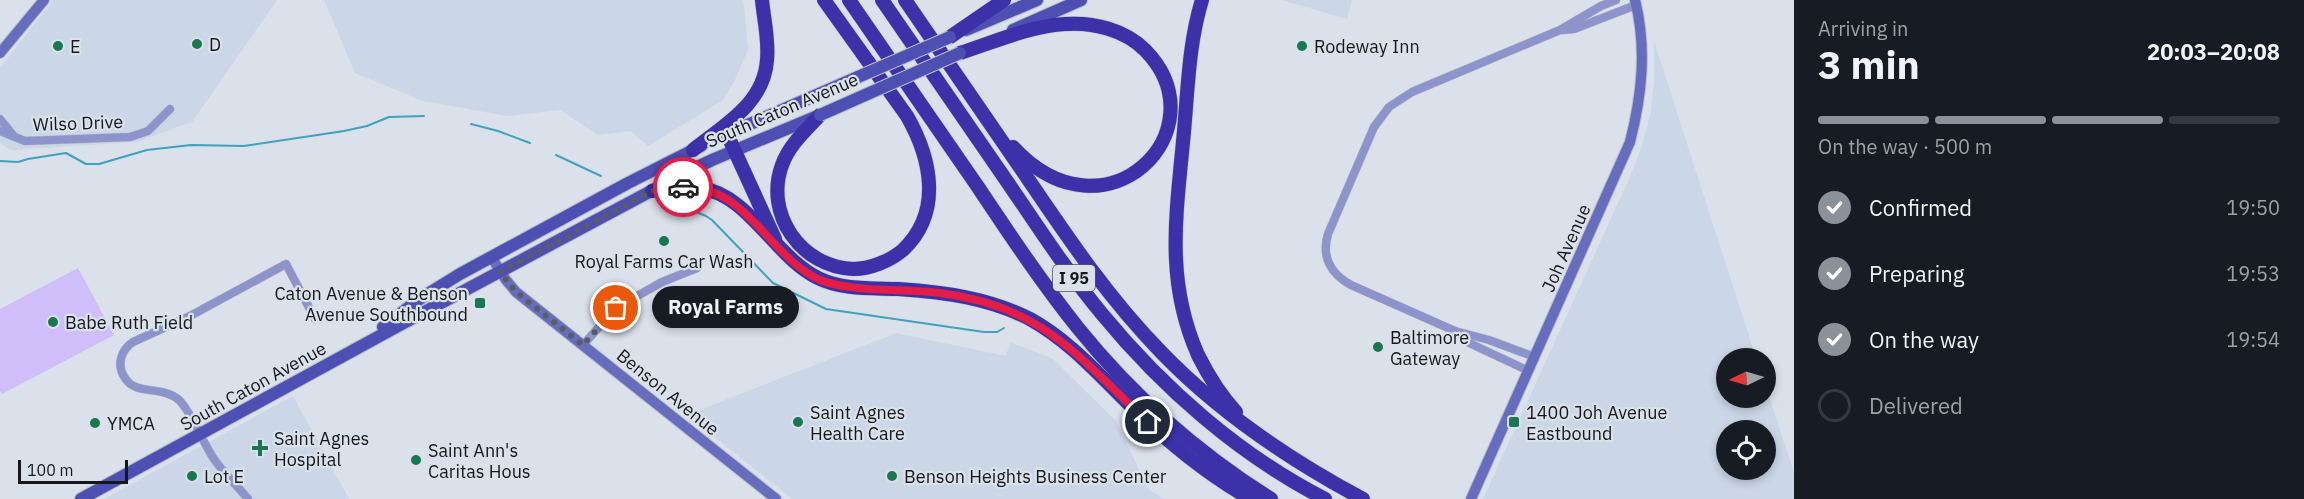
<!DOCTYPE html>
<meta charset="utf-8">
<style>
:root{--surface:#171b24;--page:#20242c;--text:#f1f3f6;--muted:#9ea1a6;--line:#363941;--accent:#8c9099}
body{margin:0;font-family:"IBM Plex Sans",sans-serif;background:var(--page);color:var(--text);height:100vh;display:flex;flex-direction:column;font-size:22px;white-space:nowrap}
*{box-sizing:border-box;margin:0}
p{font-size:20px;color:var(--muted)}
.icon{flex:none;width:33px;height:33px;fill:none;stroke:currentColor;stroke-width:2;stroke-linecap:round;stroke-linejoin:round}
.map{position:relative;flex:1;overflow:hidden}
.panel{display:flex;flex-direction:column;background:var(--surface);width:510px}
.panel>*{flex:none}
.needle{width:39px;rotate:265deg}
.buttons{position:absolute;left:1716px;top:348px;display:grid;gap:12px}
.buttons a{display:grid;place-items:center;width:60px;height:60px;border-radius:50%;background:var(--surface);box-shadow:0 3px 9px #0003;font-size:30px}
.scale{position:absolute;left:18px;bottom:15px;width:110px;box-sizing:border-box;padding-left:6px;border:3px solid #15171a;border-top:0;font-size:16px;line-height:21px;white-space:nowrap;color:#15171a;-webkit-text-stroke:4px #dae1eb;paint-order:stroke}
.pin{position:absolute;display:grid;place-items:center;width:51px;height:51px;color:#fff;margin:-26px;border:3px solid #fff;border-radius:50%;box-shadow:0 2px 6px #0007}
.courier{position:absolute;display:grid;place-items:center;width:60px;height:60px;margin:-30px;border:4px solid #e11d48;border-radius:50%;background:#fff;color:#222;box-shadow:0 2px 8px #0007}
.bubble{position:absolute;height:42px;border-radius:21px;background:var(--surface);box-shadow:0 3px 9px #0003;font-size:20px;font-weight:800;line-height:42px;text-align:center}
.head em{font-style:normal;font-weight:800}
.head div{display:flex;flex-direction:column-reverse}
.head{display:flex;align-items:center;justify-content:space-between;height:102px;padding:0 24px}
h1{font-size:39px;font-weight:800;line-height:45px}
.bar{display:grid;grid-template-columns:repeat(4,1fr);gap:9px 6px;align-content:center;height:72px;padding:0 24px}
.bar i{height:8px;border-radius:4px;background:var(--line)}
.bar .on{background:var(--accent)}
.bar p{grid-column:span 4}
ol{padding:0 24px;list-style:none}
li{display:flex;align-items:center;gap:18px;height:66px}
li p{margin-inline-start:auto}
li .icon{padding:6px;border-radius:50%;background:var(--accent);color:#fff;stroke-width:4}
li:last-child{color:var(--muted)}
li i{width:33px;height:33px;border:3px solid var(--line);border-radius:50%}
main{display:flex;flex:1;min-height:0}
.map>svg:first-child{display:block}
</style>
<main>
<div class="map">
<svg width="1794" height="499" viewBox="0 0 1794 499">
<rect width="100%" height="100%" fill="#dae1eb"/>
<g fill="#cbd6e6" fill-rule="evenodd">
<polygon points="53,0 277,0 192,122 136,142 11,150 0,143 0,68"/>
<polygon points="324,0 742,0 744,6 748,49 735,80 723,100 648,146 631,131 598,135 560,110 507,116 423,101 355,73"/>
<polygon points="1282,0 1352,0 1347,19"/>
<path d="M1654,41L1756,358H1726V398H1766V387L1794,472V499H1483L1629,179L1642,146L1651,111L1654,81ZM1766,430V470H1726V430Z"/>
<polygon points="896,333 1006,356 1010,342 1053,359 1116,421 1148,489 1164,499 792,499 687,415"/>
<polygon points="293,396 349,499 104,499"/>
</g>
<polygon fill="#cfbef9" points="78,268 114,335 2,394 0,391 0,309"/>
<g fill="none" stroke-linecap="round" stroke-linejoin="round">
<g stroke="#40a2bc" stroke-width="2">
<polyline points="471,124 498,131 530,143"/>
<polyline points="556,155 601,176"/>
<polyline points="0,161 18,162 28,159 66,153 86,164 99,164 147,150 191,145 244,146 344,131 367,126 389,117 424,116"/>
<polyline points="674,203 706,216 712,220 773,283 826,309 984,332 997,332 1004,328"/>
</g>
<g stroke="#b7bdc5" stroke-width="9">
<g id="street">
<polyline points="1562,30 1574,29 1636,5"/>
<polyline points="0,119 13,135"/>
<polyline points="0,131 25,141 130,137 148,131 170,109"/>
<path d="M1455,331L1351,285C1331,274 1321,257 1328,234L1374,127L1389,107L1412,92L1560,30L1601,6L1616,0"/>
<polyline points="583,345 616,308 662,282 697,268"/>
<polyline points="1529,371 1467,342 1455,331 1489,340 1535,357"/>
<path d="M248,499C236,484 222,472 212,456C203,442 190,410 179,400C162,385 136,396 125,378C116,365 121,350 133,342L190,316L286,264L315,319"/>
</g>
</g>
<g stroke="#b7bdc5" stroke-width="12">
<g id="secondary">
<polyline points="0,53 44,0"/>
<polyline points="492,258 506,280 516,292 776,499"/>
<path d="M1471,499L1630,142C1642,95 1647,48 1635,0"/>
</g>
</g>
<g stroke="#b7bdc5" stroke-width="14">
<g id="primary">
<polyline points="966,30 1037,0"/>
<polyline points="1013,30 1081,0"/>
<polyline points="720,137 858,77"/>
<polyline points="383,327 421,298 460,274 628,183 701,146"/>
<polyline points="81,499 398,326 683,174 712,160 820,115"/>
</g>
</g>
<g stroke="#b7bdc5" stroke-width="15">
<g id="highway">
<path d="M849,0C892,63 935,125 978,187C1010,235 1042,283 1078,328C1132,395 1198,453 1271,499"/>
<path d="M882,0C924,60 965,120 1006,180C1037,225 1067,272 1102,314C1163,388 1239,455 1325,499"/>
<path d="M905,0C945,59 986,117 1026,176C1068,238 1109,299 1162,353C1220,413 1290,460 1363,499"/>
<path d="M1202,0C1189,42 1188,87 1184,131C1177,211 1164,278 1198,355C1208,375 1221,396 1236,412"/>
<polyline points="950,37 1004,0"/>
<path d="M960,53C994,42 1030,26 1065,24C1094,22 1125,30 1145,50C1223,129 1106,248 1013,147"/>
<path d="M820,115C806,130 789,145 782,165C764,214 801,267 853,269C870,269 890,261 903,250C943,212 931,158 907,116L824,0"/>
<polyline points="727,134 775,239"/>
<path d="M693,150C724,125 764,104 767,60C769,40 764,20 762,0"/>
<path d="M652,191C668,188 685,185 701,188C749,195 775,257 818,278C842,290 872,288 898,289C944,292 989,298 1030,319C1070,341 1100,376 1133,408C1168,442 1208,475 1251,499"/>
</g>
</g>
<use href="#street" stroke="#8d94cc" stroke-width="8"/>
<use href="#secondary" stroke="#676dbe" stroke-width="10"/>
<use href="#primary" stroke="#4e4fb3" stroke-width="12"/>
<use href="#highway" stroke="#3b31a9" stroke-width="14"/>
<g stroke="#b7bdc5" stroke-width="14" stroke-linecap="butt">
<g id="primary-bridge">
<polyline points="858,77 950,37"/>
<polyline points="820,115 960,53"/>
</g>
</g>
<use href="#primary-bridge" stroke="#4e4fb3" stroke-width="12"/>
</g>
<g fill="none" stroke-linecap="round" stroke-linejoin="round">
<polyline stroke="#5a5e63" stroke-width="6" stroke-dasharray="0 10.8" points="616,308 583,345 516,292 500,272 652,191 683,187"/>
<path stroke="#e11d48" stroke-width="8" d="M683,187C746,185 768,255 818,279C849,293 905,288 940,293C1043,306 1077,356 1148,422"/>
</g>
<g fill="#18784f" stroke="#dae1eb" stroke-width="2">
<circle cx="197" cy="44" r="6"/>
<circle cx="58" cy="46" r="6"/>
<circle cx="1302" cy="46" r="6"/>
<circle cx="664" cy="241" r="6"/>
<rect x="474" y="297" width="12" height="12" rx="3"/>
<circle cx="53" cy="322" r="6"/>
<circle cx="1378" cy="347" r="6"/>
<circle cx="798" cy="422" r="6"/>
<rect x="1508" y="416" width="12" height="12" rx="3"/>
<circle cx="95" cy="423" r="6"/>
<path d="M257 439h6v6h6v6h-6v6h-6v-6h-6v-6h6z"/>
<circle cx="416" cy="460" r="6"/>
<circle cx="192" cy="476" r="6"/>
<circle cx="892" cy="476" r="6"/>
</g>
<g text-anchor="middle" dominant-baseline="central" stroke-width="4.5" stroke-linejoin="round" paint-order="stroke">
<rect fill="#dae1eb" stroke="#505459" stroke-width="1.5" x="1053" y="265" width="42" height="26" rx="4.5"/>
<g font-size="16" font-weight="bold" fill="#15171a">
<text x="1074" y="278">I 95</text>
</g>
<g font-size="18" fill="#15171a" stroke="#dae1eb" text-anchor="start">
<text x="209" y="44">D</text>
<text x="70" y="46">E</text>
<text x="1314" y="46">Rodeway Inn</text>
<text x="664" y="261" text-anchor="middle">Royal Farms Car Wash</text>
<text x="468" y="293" text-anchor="end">Caton Avenue &amp; Benson<tspan x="468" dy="21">Avenue Southbound</tspan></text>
<text x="65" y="322">Babe Ruth Field</text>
<text x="1390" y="337">Baltimore<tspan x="1390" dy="21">Gateway</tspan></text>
<text x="810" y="412">Saint Agnes<tspan x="810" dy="21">Health Care</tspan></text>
<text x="1526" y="412">1400 Joh Avenue<tspan x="1526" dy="21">Eastbound</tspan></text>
<text x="107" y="423">YMCA</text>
<text x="274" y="438">Saint Agnes<tspan x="274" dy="21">Hospital</tspan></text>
<text x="428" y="450">Saint Ann's<tspan x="428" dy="21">Caritas Hous</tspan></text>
<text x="204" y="476">Lot E</text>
<text x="904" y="476">Benson Heights Business Center</text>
</g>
<g font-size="18" fill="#15171a" stroke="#dae1eb">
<text transform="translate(782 110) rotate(-23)">South Caton Avenue</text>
<text transform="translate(78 123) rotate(-2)">Wilso Drive</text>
<text transform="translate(1566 248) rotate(-66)">Joh Avenue</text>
<text transform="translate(253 386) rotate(-29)">South Caton Avenue</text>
<text transform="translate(668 392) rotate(39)">Benson Avenue</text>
</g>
</g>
</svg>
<div class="buttons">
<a><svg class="needle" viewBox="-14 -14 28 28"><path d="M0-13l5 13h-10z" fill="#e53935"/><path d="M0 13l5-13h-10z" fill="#9ea1a6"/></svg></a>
<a><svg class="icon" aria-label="locate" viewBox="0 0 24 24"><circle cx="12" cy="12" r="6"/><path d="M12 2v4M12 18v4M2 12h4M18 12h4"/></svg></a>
</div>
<div class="scale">100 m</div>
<div class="pin" style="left:616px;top:308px;background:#ea580c"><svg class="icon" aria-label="bag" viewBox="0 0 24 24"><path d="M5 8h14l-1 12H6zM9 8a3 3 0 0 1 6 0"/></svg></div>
<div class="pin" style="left:1148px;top:422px;background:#1f2937"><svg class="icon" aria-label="home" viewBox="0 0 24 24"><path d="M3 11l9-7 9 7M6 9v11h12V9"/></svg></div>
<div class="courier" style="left:683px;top:187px"><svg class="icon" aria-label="car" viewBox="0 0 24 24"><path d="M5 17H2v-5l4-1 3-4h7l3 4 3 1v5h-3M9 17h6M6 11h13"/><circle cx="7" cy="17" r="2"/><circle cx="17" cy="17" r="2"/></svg></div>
<div class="bubble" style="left:652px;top:286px;width:147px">Royal Farms</div>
</div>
<section class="panel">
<div class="head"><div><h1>3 min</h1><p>Arriving in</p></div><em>20:03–20:08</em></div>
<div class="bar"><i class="on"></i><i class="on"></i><i class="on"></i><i></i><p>On the way · 500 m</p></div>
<ol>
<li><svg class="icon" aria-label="check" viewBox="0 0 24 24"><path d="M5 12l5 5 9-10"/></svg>Confirmed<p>19:50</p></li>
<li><svg class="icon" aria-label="check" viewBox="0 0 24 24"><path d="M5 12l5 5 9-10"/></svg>Preparing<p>19:53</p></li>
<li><svg class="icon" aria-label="check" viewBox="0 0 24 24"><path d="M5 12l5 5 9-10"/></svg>On the way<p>19:54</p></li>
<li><i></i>Delivered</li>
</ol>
</section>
</main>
